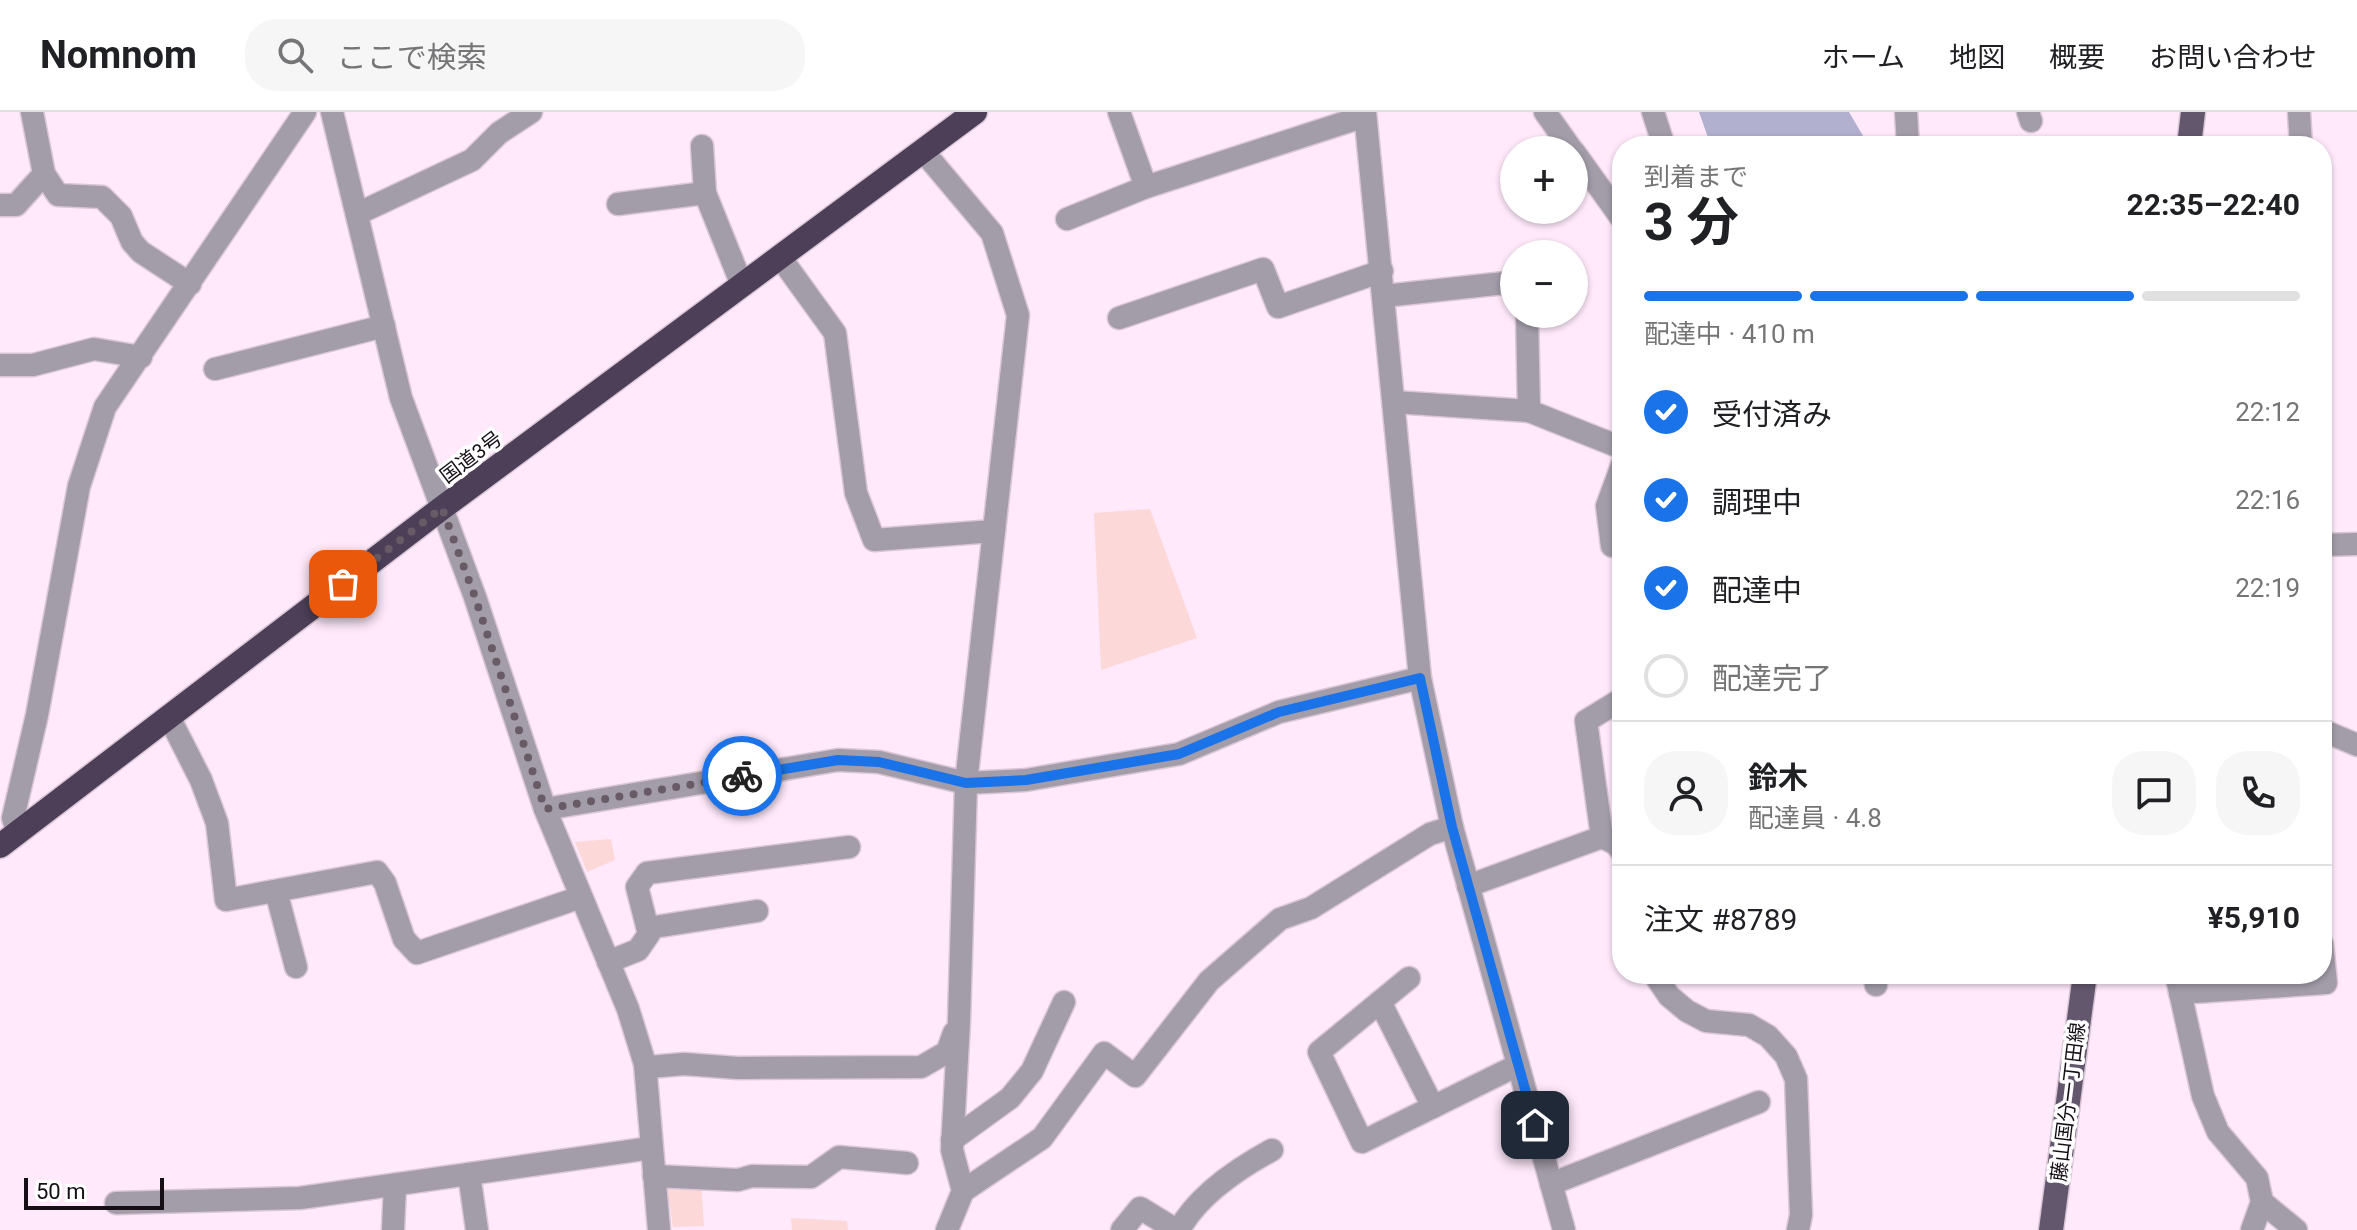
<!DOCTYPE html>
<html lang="ja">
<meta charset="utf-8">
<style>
:root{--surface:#fff;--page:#f6f6f6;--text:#202124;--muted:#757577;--line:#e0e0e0;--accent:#1a73e8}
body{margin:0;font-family:Roboto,"Noto Sans JP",sans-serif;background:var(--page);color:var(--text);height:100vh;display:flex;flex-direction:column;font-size:30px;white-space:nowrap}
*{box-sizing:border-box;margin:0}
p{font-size:26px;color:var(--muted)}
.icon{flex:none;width:44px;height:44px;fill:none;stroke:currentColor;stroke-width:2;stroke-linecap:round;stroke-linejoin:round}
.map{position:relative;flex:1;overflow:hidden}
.panel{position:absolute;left:1612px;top:24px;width:720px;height:848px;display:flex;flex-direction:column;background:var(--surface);border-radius:32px;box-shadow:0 2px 6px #0004}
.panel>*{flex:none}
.tools{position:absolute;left:1500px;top:24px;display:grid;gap:16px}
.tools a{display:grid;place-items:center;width:88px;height:88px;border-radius:50%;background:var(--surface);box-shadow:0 2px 6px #0004;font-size:40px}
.scale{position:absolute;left:24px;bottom:20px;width:140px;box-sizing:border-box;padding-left:8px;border:4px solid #160f15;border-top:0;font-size:22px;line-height:28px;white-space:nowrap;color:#160f15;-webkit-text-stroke:6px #fff;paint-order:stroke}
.pin{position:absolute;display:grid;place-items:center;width:68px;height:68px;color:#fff;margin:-34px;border-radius:16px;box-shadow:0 4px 12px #0006}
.courier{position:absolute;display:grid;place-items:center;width:80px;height:80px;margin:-40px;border:6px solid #1a73e8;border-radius:50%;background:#fff;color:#222;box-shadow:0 2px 10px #0007}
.overview em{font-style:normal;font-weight:700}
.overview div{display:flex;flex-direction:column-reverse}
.overview{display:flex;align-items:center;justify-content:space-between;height:136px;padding:0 32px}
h1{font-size:52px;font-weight:700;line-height:60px}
.bar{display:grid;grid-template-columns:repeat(4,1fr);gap:12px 8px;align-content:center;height:96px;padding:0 32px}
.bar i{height:10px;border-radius:6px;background:var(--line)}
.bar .current{background:var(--accent)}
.bar p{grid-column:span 4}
.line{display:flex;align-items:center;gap:20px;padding:0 32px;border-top:2px solid var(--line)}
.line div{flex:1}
.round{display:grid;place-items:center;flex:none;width:84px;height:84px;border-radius:32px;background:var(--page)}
ol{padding:0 32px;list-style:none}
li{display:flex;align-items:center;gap:24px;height:88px}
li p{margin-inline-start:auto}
li .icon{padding:8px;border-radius:50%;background:var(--accent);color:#fff;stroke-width:4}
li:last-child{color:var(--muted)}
li i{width:44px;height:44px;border:4px solid var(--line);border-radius:50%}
header{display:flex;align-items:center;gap:48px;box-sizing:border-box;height:112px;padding:0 40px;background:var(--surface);border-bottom:2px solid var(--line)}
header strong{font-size:38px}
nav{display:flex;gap:44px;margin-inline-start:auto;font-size:28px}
.search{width:560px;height:72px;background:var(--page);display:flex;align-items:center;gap:20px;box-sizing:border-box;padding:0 28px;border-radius:32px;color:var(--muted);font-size:30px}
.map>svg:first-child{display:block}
</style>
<header>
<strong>Nomnom</strong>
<div class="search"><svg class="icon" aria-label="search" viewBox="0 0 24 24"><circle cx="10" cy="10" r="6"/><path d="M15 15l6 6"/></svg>ここで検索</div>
<nav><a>ホーム</a><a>地図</a><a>概要</a><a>お問い合わせ</a></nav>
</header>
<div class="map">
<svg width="2357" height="1118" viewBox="0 0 2357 1118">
<rect width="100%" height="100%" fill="#ffe9fb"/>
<g fill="#fcd8d9">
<polygon points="1150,397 1197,526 1101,558 1094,401"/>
<polygon points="611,727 615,748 587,760 575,730"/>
<polygon points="666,1069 701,1071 704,1114 673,1115"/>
<polygon points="791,1106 847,1109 848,1118 792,1118"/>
</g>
<polygon fill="#b2b0cf" points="1699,0 1849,0 1869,34 1711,34"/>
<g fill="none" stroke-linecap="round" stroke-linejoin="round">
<g stroke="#dac6d6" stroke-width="25">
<g id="minor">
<polyline points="332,0 401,286 475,485 545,697 628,897 645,952 659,1118"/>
<polyline points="1119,0 1146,75"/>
<polyline points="1365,0 1420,566 1452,715 1564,1118"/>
<polyline points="1545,0 1572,38"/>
<polyline points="1653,0 1664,34"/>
<polyline points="1906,0 1908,34"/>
<polyline points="2028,0 2031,9"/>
<polyline points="2299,0 2301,34"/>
<polyline points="702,34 705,81"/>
<polyline points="923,39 992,121 1018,203 966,671 959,909 952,1038 963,1079 947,1118"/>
<polyline points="1574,40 1622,107"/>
<polyline points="44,62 58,83 102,85 121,104 132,130 141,140 190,172"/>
<polyline points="618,92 705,81 742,173"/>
<polyline points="0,93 16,93 44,62 32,0"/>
<polyline points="357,102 472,48 499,21 531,0"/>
<polyline points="1067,107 1146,75 1365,4"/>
<polyline points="780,145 835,221 856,381 874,428 994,419"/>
<polyline points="1384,184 1514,170"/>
<polyline points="1527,202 1529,299"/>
<polyline points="1119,206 1263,157 1278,195 1382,159"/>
<polyline points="0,253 33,253 94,237 141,245"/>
<polyline points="215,257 384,214"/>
<polyline points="1394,290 1529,299 1622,336"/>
<polyline points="1622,353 1607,394 1612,434 1622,434"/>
<polyline points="2322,433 2357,432"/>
<polyline points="169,605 201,668 217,711 226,788 377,760 385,771 404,827 417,841 581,785"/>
<polyline points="2322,618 2357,633"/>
<polyline points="545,697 838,648 879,650 966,671 1026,668 1179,642 1279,600 1420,566"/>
<polyline points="18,721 13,706 37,603 79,374 105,295 305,0"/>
<polyline points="1602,725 1616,732 1622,740"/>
<polyline points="1468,774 1602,725 1586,609 1622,587"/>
<polyline points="276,779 296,855"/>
<polyline points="648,816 757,799"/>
<polyline points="608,850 638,838 649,822 637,775 647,761 849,735"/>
<polyline points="1654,862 1669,884 1687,899 1706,909 1749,913 1768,924 1786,944 1796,967 1801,1103 1798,1118"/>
<polyline points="1874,862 1876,873"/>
<polyline points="2176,862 2203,984 2218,1020 2257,1066 2262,1090 2252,1118"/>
<polyline points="1409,866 1319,940 1362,1030 1518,953"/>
<polyline points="2180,881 2326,871 2322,832"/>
<polyline points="1380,890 1433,995"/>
<polyline points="645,952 649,955 684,952 738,956 921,955 947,940 954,921"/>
<polyline points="952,1028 1010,986 1032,959 1064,890"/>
<polyline points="469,1062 477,1118"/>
<polyline points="654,1064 738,1068 752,1064 811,1065 839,1045 907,1051"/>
<polyline points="1551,1072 1759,990"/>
<polyline points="963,1079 1042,1026 1104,941 1135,964 1209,869 1280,807 1311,796 1430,722 1452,715"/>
<polyline points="2262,1090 2296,1118"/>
<polyline points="116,1091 300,1086 651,1036"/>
<polyline points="393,1118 395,1073"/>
<polyline points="1122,1118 1140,1096 1176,1118"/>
<path d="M1179,1118C1198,1083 1237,1057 1272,1038"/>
</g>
</g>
<g stroke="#dac6d6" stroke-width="27">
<g id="major">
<polyline points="2189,34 2193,0"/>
<polyline points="2051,1118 2085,862"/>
</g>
</g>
<g stroke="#dac6d6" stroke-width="27">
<polyline id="highway" points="0,734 442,396 975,0"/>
</g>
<use href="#minor" stroke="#a39ca9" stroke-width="22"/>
<use href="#major" stroke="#63576d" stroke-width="24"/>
<use href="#highway" stroke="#4d3f58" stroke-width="24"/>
</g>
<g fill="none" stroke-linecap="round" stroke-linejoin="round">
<polyline stroke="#685b66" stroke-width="8" stroke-dasharray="0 14.4" points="343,472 442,396 475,485 545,697 742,664"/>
<polyline stroke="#1a73e8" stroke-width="10" points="742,664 838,648 879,650 966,671 1026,668 1179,642 1279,600 1420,566 1452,715 1535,1013"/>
</g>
<g text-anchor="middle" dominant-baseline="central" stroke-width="7" stroke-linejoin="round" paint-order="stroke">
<g font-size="20" fill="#160f15" stroke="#fff">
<text transform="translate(471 345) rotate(-37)">国道3号</text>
<text transform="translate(2068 990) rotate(-83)">藤山国分一丁田線</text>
</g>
</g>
</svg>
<div class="tools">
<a>+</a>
<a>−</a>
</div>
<div class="scale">50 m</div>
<div class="pin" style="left:343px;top:472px;background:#ea580c"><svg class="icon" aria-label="bag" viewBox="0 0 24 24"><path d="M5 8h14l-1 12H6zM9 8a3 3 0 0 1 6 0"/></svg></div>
<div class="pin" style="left:1535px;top:1013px;background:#1f2937"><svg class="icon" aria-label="home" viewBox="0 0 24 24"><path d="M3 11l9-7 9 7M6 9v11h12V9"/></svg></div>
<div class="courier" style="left:742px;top:664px"><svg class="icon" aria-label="bike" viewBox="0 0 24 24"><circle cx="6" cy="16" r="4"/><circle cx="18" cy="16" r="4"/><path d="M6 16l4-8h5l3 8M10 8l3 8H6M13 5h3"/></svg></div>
<section class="panel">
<div class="overview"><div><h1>3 分</h1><p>到着まで</p></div><em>22:35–22:40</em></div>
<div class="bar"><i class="current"></i><i class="current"></i><i class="current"></i><i></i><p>配達中 · 410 m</p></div>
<ol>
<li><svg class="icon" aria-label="check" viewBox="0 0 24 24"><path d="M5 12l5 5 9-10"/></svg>受付済み<p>22:12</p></li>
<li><svg class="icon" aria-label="check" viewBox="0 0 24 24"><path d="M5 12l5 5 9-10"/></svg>調理中<p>22:16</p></li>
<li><svg class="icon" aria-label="check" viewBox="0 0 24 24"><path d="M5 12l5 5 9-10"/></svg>配達中<p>22:19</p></li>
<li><i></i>配達完了</li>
</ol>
<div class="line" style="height:144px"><a class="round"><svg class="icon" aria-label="person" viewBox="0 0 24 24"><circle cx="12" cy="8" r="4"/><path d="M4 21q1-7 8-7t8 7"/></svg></a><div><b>鈴木</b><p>配達員 · 4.8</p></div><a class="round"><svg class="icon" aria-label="chat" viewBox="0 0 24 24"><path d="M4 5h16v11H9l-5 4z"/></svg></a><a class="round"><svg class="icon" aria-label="phone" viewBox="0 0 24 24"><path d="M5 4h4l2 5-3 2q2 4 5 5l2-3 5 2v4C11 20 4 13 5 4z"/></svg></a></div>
<div class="line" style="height:104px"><div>注文 #8789</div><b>¥5,910</b></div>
</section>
</div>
